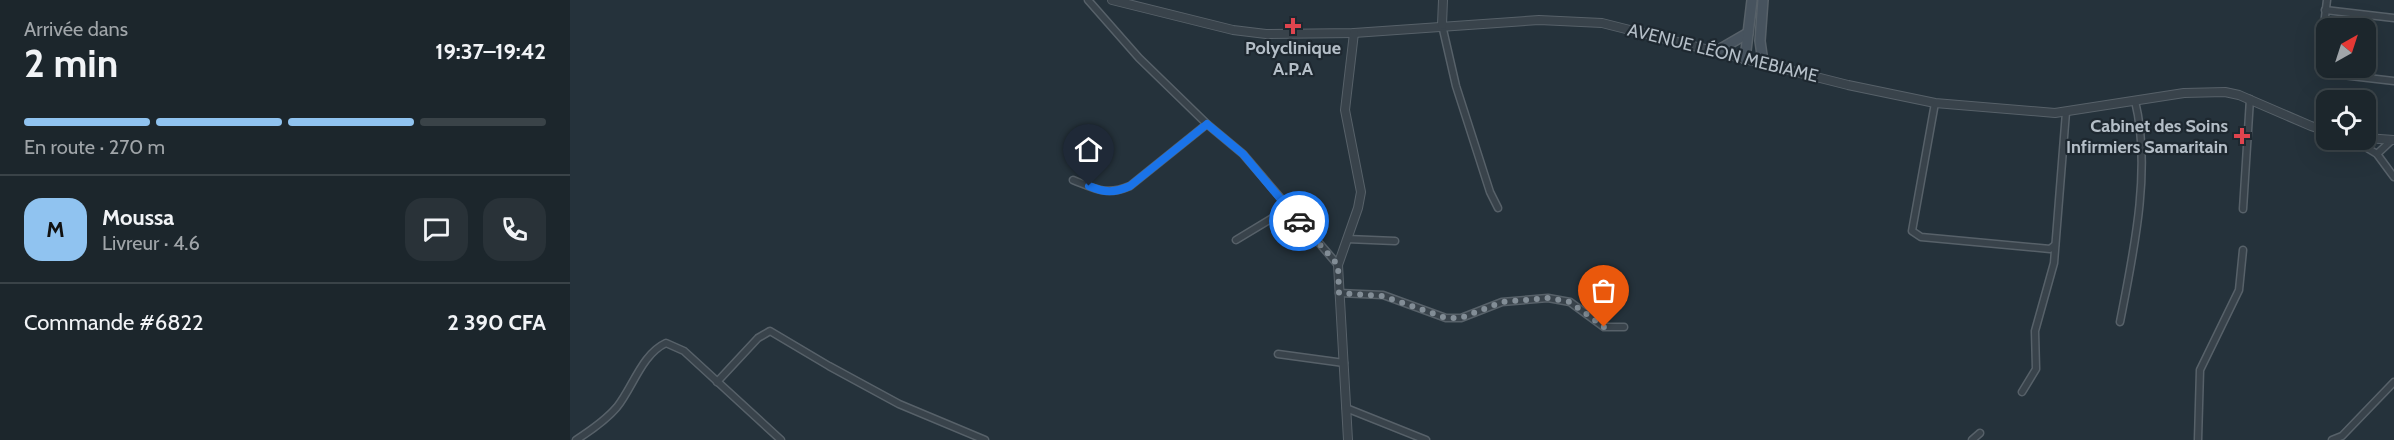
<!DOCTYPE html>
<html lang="fr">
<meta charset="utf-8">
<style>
:root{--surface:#1c262c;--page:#293238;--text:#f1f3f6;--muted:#a0a5a9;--line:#3a4348;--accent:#90c3f0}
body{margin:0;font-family:Cabin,sans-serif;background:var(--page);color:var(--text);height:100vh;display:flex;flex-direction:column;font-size:22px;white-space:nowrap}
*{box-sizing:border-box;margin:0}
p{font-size:20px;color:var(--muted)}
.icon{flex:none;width:33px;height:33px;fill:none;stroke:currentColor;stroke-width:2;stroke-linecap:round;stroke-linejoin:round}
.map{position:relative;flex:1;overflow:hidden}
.sheet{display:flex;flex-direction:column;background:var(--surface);width:570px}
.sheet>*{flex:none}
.needle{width:39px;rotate:39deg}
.tools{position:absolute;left:1746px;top:18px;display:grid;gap:12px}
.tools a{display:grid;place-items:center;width:60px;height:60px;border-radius:12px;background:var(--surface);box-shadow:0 6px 24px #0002,0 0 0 2px var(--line);font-size:30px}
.pin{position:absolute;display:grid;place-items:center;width:51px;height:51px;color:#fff;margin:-62px -26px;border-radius:50% 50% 50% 0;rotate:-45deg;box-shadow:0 0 6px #0007}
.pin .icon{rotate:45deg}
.courier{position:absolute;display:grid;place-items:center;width:60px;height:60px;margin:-30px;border:4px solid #1a73e8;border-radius:50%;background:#fff;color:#222;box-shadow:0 2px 8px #0007}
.overview em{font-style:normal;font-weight:800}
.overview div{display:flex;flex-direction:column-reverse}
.overview{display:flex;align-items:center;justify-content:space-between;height:102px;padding:0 24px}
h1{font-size:39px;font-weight:800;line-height:45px}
.bar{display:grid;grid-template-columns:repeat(4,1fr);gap:9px 6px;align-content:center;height:72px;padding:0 24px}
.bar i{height:8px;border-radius:4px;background:var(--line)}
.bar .active{background:var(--accent)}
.bar p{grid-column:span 4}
.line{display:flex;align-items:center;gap:15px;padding:0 24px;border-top:2px solid var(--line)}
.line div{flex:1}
.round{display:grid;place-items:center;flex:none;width:63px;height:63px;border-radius:18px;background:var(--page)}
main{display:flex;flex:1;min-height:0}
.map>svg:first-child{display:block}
</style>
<main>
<section class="sheet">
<div class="overview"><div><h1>2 min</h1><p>Arrivée dans</p></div><em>19:37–19:42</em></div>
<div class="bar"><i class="active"></i><i class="active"></i><i class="active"></i><i></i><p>En route · 270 m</p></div>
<div class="line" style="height:108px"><b class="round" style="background:var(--accent);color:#111">M</b><div><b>Moussa</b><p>Livreur · 4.6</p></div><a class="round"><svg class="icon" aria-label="chat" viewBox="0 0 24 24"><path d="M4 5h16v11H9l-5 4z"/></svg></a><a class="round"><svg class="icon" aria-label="phone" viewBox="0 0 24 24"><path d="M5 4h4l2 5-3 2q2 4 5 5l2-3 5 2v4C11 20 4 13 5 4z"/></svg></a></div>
<div class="line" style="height:78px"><div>Commande #6822</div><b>2 390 CFA</b></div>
</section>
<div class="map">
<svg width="1824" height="440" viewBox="0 0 1824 440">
<rect width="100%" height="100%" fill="#25323b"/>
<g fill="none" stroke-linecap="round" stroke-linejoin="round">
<g stroke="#576169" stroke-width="9">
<g id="minor">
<polyline points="518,0 569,58 637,124 673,154 768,265"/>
<polyline points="1757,0 1749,68 1755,73 1824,81"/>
<polyline points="1755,10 1824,18"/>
<polyline points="872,25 886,86 920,192 928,208"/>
<polyline points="1365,103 1342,231 1351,237 1480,249 1485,245"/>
<polyline points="1784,140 1807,154 1824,177"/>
<polyline points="1807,154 1822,140"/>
<path d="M503,180C526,189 536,196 560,186L637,124"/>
<polyline points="1673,209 1680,99"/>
<polyline points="777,239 825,241"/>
<polyline points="666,240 719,208"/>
<polyline points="769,293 813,295 876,318 891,318 932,302 978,298 1000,302 1034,327 1054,327"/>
<path d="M1550,322C1563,255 1582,169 1565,101"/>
<polyline points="708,354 774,363"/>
<polyline points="147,382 188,338 200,331 259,366 329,404 415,440"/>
<polyline points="1452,392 1466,369 1465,331 1484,263 1496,112"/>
<polyline points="776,408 856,440"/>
<path d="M6,440C20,431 36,420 47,407C63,387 72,354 96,343L114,351L211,440"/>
<polyline points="1402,440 1410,433"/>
<polyline points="1628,440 1630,370 1669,290 1673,250"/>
<polyline points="1762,440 1772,436 1824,382"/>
</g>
</g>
<g stroke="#576169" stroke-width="10">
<g id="tertiary">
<polyline points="542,0 663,30 696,34 784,33 969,20 1032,23 1278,85 1365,103 1485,113 1614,93 1655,92 1669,95 1741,126 1756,131"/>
<polyline points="872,25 873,0"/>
<polyline points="1796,138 1824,140"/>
<polyline points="778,440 768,265 788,208 791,192 775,110 784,33"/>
</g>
</g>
<g stroke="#576169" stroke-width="12">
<g id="secondary">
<polyline points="1193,0 1190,41 1193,62"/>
<polyline points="1147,51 1178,33"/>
<polyline points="1175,59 1182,0"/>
</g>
</g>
<use href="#minor" stroke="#39434b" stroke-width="6"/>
<use href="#tertiary" stroke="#39434b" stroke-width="8"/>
<use href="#secondary" stroke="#47535e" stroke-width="9"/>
</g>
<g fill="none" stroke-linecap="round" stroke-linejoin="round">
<polyline stroke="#828d96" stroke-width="6" stroke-dasharray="0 10.8" points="729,221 768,265 769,293 813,296 876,318 891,318 932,302 978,298 1000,302 1034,327"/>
<path stroke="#1a73e8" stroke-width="8" d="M519,186C535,193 544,193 560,186L637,124L673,154L729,221"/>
</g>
<g fill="#e0444e" stroke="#1e2830" stroke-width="2">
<path d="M720 17h6v6h6v6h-6v6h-6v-6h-6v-6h6z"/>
<path d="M1669 127h6v6h6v6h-6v6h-6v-6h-6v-6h6z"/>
</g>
<g text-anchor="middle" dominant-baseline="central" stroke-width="4.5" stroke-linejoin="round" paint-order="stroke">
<g font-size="18" font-weight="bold" fill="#b4bec7" stroke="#1e2830">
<text x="723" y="48">Polyclinique<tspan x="723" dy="21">A.P.A</tspan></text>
<text x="1658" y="126" text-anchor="end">Cabinet des Soins<tspan x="1658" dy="21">Infirmiers Samaritain</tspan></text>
</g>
<g font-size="18" fill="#b4bec7" stroke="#1e2830">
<text transform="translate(1153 53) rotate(14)">AVENUE LÉON MEBIAME</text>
</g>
</g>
</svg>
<div class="tools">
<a><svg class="needle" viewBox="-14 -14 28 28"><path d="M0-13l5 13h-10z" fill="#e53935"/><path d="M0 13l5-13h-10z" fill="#a0a5a9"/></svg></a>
<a><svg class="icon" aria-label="locate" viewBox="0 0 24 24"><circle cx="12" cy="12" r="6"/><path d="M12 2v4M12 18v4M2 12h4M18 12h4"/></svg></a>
</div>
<div class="pin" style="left:1034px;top:327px;background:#ea580c"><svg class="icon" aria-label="bag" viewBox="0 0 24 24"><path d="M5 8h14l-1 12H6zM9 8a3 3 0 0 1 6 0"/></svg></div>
<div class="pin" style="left:519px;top:186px;background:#1f2937"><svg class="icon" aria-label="home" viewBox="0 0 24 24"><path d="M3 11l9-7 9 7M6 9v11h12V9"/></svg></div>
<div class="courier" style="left:729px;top:221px"><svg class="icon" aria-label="car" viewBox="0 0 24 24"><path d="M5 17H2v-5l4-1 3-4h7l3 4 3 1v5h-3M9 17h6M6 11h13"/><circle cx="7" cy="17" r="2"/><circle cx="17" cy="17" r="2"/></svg></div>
</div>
</main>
